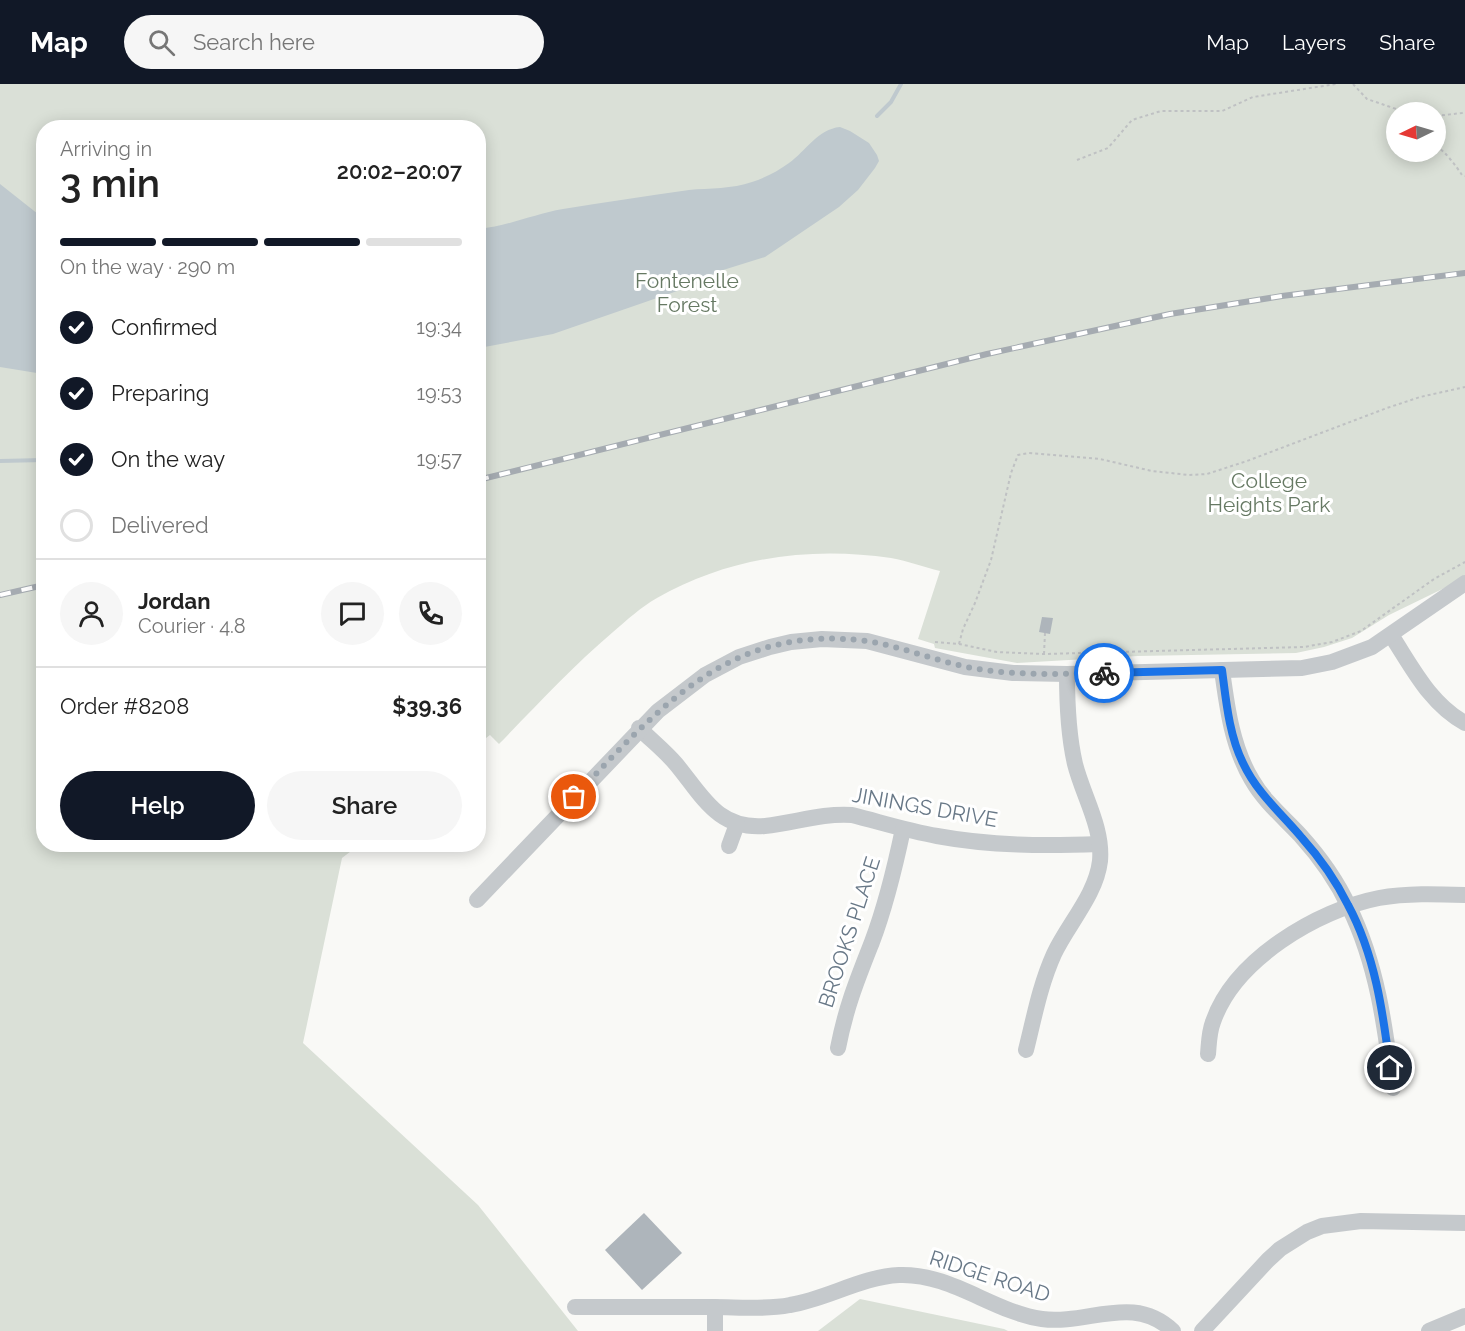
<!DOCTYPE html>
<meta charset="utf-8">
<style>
:root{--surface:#fff;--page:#f6f6f6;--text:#222;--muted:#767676;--line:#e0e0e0;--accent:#111827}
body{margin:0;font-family:Raleway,sans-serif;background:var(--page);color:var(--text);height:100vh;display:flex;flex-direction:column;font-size:22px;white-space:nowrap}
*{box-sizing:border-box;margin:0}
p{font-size:20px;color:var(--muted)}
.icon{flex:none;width:33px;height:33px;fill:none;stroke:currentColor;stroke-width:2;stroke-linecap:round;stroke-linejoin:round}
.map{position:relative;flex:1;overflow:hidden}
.panel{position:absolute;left:36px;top:36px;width:450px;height:732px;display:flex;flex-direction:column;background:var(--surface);border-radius:24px;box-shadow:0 3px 15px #0003}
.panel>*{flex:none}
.needle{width:39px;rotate:265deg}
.controls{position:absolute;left:1386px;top:18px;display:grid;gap:12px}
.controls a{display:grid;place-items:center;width:60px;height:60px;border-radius:50%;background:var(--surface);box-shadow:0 3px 15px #0003;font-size:30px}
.pin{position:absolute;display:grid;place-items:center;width:51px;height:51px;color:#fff;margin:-26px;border:3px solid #fff;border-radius:50%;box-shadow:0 2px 6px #0007}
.courier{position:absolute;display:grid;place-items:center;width:60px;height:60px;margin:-30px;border:4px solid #1a73e8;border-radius:50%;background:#fff;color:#222;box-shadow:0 2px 8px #0007}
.summary em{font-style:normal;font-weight:600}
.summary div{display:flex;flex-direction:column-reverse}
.summary{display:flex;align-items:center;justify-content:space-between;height:102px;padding:0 24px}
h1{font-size:39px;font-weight:600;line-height:45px}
.bar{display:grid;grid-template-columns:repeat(4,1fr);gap:9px 6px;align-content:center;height:72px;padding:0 24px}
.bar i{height:8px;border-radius:4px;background:var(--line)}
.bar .on{background:var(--accent)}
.bar p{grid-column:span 4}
.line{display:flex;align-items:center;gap:15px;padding:0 24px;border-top:2px solid var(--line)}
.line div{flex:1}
.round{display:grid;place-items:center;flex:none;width:63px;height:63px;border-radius:32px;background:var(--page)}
ol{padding:0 24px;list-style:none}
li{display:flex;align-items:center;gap:18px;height:66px}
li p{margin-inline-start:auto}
li .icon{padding:6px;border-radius:50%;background:var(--accent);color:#fff;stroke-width:4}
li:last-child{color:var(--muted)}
li i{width:33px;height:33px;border:3px solid var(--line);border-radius:50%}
.action{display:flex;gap:12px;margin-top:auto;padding:12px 24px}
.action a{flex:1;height:69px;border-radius:36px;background:var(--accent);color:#fff;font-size:24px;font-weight:600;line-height:69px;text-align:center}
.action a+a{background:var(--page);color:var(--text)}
header{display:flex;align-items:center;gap:36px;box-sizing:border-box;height:84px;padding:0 30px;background:var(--accent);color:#fff}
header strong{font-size:28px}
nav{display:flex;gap:33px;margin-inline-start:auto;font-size:21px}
.search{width:420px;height:54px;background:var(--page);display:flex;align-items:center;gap:15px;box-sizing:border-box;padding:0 21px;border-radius:33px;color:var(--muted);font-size:22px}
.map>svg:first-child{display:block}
</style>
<header>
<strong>Map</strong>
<div class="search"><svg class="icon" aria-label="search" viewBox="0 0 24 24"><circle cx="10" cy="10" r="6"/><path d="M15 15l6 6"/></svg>Search here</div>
<nav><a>Map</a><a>Layers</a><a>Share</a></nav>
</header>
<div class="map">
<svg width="1465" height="1247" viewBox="0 0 1465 1247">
<rect width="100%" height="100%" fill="#f9f9f6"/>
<g fill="#dae0d7" fill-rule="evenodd">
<path d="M0,0H1465V494L1389,531L1352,554L1324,563L1296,569L1138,572L1017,579L935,564L934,560L918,555L940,487C924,483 908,477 891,474C810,462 729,473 657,514C641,523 627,536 613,548C572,583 537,621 499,660L490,651L478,660V44H44V760L359,761L342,774L303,959L478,1121L578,1247H0ZM1396,28H1436V68H1396Z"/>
<polygon points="860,1215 1004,1245 1008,1247 818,1247"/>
</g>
<g fill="#bfc9ce">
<path d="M840,43L850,47L869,59L877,71L879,77L875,84L858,106L839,123L765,173L720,187L683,205L553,250L479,264V145C508,142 534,130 563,125C605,118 647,112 689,106C710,104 732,105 752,98C765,94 778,87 789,79C806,67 818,45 840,43Z"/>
<polygon points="0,100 43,134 43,290 0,283"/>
</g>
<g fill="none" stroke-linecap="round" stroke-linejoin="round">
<g stroke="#bfc9ce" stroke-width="4">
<polyline points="877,32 891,18 901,0"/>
<polyline points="0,377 44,376"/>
</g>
</g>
<g fill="#aeb5bb">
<polygon points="1042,533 1053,534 1050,550 1039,548"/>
<polygon points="644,1129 682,1169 642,1206 605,1166"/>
</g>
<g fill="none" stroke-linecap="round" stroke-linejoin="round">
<g stroke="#bfc1c3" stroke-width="2" stroke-dasharray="3 3" stroke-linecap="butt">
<polyline points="1353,0 1367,15 1405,28"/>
<polyline points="1436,32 1462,29 1465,27"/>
<path d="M1436,62C1445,67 1456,82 1462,91L1465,92"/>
<polyline points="1077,76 1108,64 1132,36 1161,27 1222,27 1253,13 1336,0"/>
<polyline points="935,558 959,560 997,568 1044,570 1304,563 1332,558 1361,547 1434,495 1465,478"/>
<polyline points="959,560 963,545 975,519 991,476 1011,389 1018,371 1029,369 1100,375 1152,387 1189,391 1207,390 1247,377 1387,324 1420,313 1465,303"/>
<polyline points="1044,570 1045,549"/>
</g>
<g stroke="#c5c9cc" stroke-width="16">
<path d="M1391,551C1412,583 1430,620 1465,639"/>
<path d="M1222,586C1227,623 1232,663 1252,696C1264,717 1283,733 1300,751C1319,772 1337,797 1349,823C1377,880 1385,942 1393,1004"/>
<path d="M639,644C651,656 665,667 676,680C702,711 717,746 765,742C795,739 821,729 852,731C880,738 908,747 937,752C991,762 1045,762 1099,760"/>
<polyline points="729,762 737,740"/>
<polyline points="477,816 658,627 705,591 739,573 770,563 791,558 822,555 867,557 965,583 1013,589 1067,590 1302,584 1332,578 1372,563 1465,499"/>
<path d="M838,964C846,923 857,896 872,858C886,821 895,783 903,745"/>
<path d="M1026,966C1034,934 1040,901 1054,870C1068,840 1096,811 1100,777C1103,743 1083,712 1075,680C1068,650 1067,620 1067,590"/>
<path d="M1208,970C1209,959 1209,948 1213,938C1234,876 1317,826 1379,814C1407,809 1436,810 1465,811"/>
<path d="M575,1223C621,1223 667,1223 712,1223C738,1223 764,1226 790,1221C827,1215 861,1193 899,1191C951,1189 993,1228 1042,1235C1089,1241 1133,1209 1173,1247"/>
<polyline points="715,1223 715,1247"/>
<polyline points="1202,1247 1268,1176 1280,1165 1307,1148 1322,1142 1361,1137 1465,1139"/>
<polyline points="1429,1247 1465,1232"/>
</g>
<g stroke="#a5abb1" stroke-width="6">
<g id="rail">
<polyline points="478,396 987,270 1170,230 1282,212 1465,189"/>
<polyline points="0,511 44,501"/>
</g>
</g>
<use href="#rail" stroke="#fff" stroke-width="4" stroke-dasharray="11" stroke-linecap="butt"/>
</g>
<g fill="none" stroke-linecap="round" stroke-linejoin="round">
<path stroke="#9ba5ae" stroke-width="6" stroke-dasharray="0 10.8" d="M574,713C659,624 730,539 866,557C900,562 933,576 967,583C1012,592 1059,590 1104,589"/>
<path stroke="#1a73e8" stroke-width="8" d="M1104,589L1222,586C1226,616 1229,651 1243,679C1257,709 1281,729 1302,754C1320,774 1336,797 1348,821C1375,871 1383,928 1390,984"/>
</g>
<g text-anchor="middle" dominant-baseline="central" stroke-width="6" stroke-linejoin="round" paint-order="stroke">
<g font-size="21" fill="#667963" stroke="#fff">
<text x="687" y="196">Fontenelle<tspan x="687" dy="24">Forest</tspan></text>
<text x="1269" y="396">College<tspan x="1269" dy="24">Heights Park</tspan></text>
</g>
<g font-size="21" fill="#687887" stroke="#fff">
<text transform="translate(925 723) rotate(10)">JININGS DRIVE</text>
<text transform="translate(849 848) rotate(-72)">BROOKS PLACE</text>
<text transform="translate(990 1192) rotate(18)">RIDGE ROAD</text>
</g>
</g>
</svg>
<div class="controls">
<a><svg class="needle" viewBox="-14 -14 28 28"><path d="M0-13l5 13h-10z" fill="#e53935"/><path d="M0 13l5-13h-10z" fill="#767676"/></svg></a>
</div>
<div class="pin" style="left:574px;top:713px;background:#ea580c"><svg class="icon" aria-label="bag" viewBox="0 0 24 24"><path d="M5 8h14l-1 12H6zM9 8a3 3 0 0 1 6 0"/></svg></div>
<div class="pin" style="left:1390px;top:984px;background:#1f2937"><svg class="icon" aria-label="home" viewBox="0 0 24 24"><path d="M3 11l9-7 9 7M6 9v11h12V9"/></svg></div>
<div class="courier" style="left:1104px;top:589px"><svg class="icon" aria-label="bike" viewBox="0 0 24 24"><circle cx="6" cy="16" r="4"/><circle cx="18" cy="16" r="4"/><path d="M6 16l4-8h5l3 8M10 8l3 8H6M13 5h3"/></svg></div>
<section class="panel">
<div class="summary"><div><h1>3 min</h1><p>Arriving in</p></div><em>20:02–20:07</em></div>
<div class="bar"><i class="on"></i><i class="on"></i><i class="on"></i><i></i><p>On the way · 290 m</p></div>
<ol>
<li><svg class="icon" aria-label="check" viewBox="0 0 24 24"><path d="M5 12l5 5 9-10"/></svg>Confirmed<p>19:34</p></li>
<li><svg class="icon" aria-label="check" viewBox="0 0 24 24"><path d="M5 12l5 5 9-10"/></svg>Preparing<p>19:53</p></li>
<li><svg class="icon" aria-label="check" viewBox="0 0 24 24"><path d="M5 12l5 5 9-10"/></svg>On the way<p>19:57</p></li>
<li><i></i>Delivered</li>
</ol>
<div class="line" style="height:108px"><a class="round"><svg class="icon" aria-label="person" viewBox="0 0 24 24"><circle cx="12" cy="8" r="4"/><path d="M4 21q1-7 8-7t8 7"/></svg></a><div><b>Jordan</b><p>Courier · 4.8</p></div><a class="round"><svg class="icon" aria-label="chat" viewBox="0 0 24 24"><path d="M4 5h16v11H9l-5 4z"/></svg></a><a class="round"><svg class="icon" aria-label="phone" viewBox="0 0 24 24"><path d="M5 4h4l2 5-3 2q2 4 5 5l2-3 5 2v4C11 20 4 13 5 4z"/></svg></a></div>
<div class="line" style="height:78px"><div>Order #8208</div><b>$39.36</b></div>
<div class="action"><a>Help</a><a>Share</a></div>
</section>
</div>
